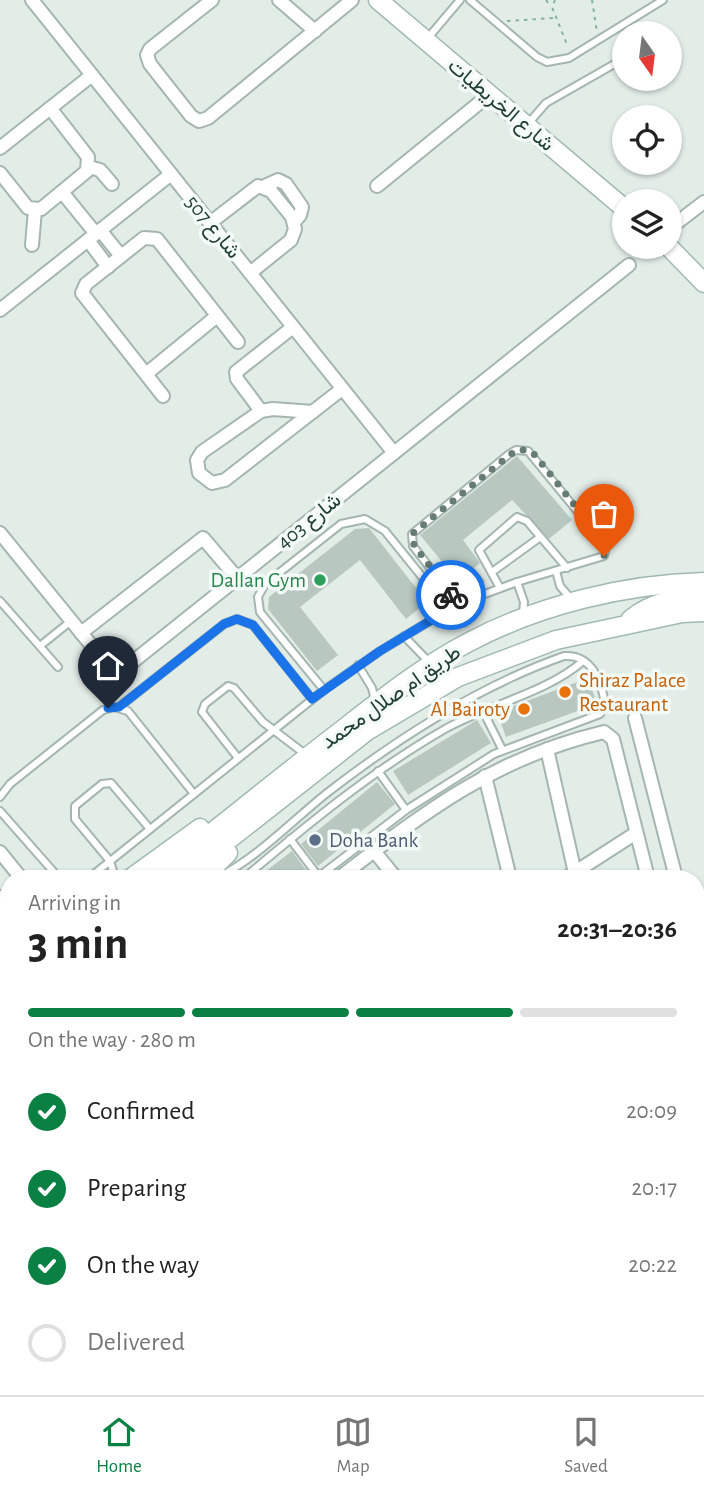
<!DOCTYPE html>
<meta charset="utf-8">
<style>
:root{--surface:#fff;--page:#f2f2f2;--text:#222;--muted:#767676;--line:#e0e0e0;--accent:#0b8043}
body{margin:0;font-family:"Alegreya Sans",Vazirmatn,sans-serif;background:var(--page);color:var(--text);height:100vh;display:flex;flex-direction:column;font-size:26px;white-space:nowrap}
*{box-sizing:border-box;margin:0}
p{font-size:23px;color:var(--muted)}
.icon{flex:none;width:38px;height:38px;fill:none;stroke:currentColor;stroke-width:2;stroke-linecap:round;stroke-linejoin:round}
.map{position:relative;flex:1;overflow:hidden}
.details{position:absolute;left:0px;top:870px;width:705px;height:527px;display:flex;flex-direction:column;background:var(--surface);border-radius:28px 28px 0 0;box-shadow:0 2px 5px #0004}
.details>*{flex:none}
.needle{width:46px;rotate:166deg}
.tools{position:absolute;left:612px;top:21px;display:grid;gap:14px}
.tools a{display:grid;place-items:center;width:70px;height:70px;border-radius:50%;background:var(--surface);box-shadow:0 2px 5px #0004;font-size:35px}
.pin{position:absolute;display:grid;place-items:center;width:60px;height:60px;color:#fff;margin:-72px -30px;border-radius:50% 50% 50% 0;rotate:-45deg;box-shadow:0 0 7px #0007}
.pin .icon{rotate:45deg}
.courier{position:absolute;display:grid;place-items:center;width:70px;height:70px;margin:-35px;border:5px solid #1a73e8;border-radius:50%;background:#fff;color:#222;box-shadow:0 2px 9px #0007}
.head em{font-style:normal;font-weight:600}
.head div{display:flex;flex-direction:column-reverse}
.head{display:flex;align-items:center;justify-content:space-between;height:119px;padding:0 28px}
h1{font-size:46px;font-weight:600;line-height:52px}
.bar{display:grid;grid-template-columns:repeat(4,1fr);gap:10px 7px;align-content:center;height:84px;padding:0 28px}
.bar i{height:9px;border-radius:5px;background:var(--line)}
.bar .active{background:var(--accent)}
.bar p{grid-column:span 4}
ol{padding:0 28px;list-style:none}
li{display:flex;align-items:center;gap:21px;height:77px}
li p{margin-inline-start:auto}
li .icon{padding:7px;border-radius:50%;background:var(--accent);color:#fff;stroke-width:4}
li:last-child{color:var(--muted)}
li i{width:38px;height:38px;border:4px solid var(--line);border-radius:50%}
.menu{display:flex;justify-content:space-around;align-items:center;height:98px;border-top:2px solid var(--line);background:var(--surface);font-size:19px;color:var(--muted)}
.menu a{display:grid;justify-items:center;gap:4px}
.menu .active{color:var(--accent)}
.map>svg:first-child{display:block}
</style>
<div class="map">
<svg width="704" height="1395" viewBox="0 0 704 1395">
<rect width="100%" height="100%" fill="#e3ede8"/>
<g fill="#b8c8c1">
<polygon points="517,456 572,520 549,539 512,500 463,540 480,563 474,568 485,581 470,585 457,580 420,535"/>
<polygon points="369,528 427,602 406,619 360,560 300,607 338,655 317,671 268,609 269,597 355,529"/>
<polygon points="588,678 597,704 506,737 497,712"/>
<polygon points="477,720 491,743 408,795 393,771"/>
<polygon points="377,782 395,804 318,866 301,844"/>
<polygon points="292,851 309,874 304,878 257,878"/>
</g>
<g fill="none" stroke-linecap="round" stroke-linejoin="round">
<g stroke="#a5b5af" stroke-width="10">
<g id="lane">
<polyline points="470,0 537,57 547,62 569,58 663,0"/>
<polyline points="427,39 460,0"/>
<polyline points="527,125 546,103 625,58"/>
<polyline points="556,571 560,586 571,599"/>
<polyline points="492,572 539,538"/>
<polyline points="517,582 524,602 523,614"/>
<polyline points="500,588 479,550 517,517 527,521 567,568"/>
<polyline points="0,601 58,667"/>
<polyline points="404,636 429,662"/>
<polyline points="40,646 71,621"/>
<polyline points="358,665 372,688 375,701"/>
<polyline points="324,690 260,612 258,597 265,584 341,524 365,519 385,531 448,609"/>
<polyline points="119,707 224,624 237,619 253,625 312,699"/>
<polyline points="482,709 502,749"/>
<polyline points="238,758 202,712 205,704 228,686 234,688 263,722 305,754"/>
<polyline points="378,771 406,810"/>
<polyline points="0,797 10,784 103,710 114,707 128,711 194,794"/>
<polyline points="0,811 59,878"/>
<polyline points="290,839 319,877"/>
<polyline points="89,878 324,690 380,651 458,604 517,582 604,556 606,546 528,451 516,450 509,454 412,534 413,546 458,604"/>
<polyline points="115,878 110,861 75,819 75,806 102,784 111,783 150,829"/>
<path d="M217,878C257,858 292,821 327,793C398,738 479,686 564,656C592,654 602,682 605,705L600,714L494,754L406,810L317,878"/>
<path d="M244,878C308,824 372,771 445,729C488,705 548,692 583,661"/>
<polyline points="0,894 9,905"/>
<polyline points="0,939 9,932"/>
<polyline points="696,1290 704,1284"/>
<polyline points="470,1395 482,1388"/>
</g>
</g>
<g stroke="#a5b5af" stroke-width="16">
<g id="street">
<polyline points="32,0 394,453"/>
<polyline points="212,0 150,49 147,55 150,64 191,116 199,121 208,118 352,0"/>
<polyline points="279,0 315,31"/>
<polyline points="0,148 92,75"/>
<polyline points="89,167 100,170 112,184"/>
<polyline points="0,173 28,208 41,209 87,171 88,157 50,108"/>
<polyline points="265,186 278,180 286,184 302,207 300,215 294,222"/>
<polyline points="377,186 489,95"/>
<polyline points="62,192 96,234"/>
<polyline points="210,223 258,186 271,191 292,217 295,229 291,240 250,273"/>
<polyline points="670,228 704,202"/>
<polyline points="100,230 121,256"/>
<polyline points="88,240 108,267"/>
<polyline points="32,245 35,210"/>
<polyline points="0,310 171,174"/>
<polyline points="146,374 217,316"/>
<polyline points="163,396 82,293 86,284 144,238 157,239 238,342"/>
<polyline points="261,411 237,379 236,372 293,327"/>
<polyline points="313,412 273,409 261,411 202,452 197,460 199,473 212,483 225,480 342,389"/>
<polyline points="0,533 100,656 113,665 130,664 629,265"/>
<polyline points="81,633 203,538 238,579"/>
<polyline points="635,718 676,878"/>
<polyline points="547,749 575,873"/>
<polyline points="485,776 510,878"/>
<polyline points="374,851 396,878"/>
<polyline points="0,852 21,878"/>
<path d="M339,878C426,811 494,758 604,732L613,739L648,878"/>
<polyline points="566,878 636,833"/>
<polyline points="551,1388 554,1395"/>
</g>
</g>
<g stroke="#a1b9b0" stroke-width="21">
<g id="secondary">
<polyline points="378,0 625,209"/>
<polyline points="669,247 704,283"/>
<path d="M631,619C653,601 676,598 704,600"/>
<polyline points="131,878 200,828"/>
<path d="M155,878C217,829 279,778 342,730C383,698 423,666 469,642C539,605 625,584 704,582"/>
<polyline points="180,878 367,731 458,677 556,640 682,613 704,612"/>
<polyline points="203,878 228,853"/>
<polyline points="0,979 9,972"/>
<polyline points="0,1003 9,996"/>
<polyline points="0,1024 9,1016"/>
<polyline points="0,1041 9,1034"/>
</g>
</g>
<g stroke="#83b2a2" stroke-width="2" stroke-dasharray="3.5 5" stroke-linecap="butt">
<polyline points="546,0 551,7"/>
<polyline points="555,0 552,7 568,47"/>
<polyline points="592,0 597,32"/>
<polyline points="507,21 554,18"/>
</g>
<use href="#lane" stroke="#fff" stroke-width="6"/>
<use href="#street" stroke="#fff" stroke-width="12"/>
<use href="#secondary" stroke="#fff" stroke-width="18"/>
</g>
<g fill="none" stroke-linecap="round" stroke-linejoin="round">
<polyline stroke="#667c75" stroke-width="7" stroke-dasharray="0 12.6" points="451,595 414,545 412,534 516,450 528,450 535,455 606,545 604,556"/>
<polyline stroke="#1a73e8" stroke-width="9" points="108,708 119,707 224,624 237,619 253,625 312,699 380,651 458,604 451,595"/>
</g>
<circle fill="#2e9e5b" stroke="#f4faf7" stroke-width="2.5" cx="320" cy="580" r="7"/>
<g fill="#e8710a" stroke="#f4faf7" stroke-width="2.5">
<circle cx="565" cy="692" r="7"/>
<circle cx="524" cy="709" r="7"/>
</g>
<circle fill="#5c6f8a" stroke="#f4faf7" stroke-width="2.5" cx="315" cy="840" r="7"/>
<g text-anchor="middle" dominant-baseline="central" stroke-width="7" stroke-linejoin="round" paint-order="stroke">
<g font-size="21" fill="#223f37" stroke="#f4faf7">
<text transform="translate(501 105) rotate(40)">شارع الخريطيات</text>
<text transform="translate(213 227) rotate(51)">شارع 507</text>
<text transform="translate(309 521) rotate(-39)">شارع 403</text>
<text transform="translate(391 697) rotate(-35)">طريق ام صلال محمد</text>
</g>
<g font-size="21" fill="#27864d" stroke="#f4faf7" text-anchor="end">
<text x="306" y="580">Dallan Gym</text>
</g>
<g font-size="21" fill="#c56008" stroke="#f4faf7" text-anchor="start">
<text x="579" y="680">Shiraz Palace<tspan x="579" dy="24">Restaurant</tspan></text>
<text x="510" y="709" text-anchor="end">Al Bairoty</text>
</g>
<g font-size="21" fill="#4e5e75" stroke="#f4faf7" text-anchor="start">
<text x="329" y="840">Doha Bank</text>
</g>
</g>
</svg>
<div class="tools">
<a><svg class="needle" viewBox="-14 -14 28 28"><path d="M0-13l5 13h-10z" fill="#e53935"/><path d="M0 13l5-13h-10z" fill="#767676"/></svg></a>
<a><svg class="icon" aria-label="locate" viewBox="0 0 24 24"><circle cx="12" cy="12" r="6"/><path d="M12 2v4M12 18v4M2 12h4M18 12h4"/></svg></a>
<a><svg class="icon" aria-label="layers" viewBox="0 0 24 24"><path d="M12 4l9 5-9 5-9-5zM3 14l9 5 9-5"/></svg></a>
</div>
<div class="pin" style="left:604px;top:556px;background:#ea580c"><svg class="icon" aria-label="bag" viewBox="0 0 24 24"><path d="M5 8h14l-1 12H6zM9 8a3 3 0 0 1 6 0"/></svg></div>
<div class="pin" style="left:108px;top:708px;background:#1f2937"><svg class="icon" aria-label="home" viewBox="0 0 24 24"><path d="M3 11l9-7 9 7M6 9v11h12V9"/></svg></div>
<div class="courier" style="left:451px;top:595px"><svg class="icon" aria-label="bike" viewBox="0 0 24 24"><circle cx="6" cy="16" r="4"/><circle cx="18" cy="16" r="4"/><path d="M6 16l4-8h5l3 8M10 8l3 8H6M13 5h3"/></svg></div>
<section class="details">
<div class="head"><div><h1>3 min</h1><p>Arriving in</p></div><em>20:31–20:36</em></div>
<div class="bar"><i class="active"></i><i class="active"></i><i class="active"></i><i></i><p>On the way · 280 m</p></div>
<ol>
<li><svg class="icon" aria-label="check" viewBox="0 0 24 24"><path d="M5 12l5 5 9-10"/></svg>Confirmed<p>20:09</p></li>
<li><svg class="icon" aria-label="check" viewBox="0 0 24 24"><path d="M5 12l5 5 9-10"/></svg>Preparing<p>20:17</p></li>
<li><svg class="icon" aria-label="check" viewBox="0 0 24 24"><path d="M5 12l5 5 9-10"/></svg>On the way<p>20:22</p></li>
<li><i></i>Delivered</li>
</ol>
</section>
</div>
<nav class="menu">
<a class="active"><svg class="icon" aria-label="home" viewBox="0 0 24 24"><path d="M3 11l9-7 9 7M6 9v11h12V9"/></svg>Home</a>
<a><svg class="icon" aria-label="map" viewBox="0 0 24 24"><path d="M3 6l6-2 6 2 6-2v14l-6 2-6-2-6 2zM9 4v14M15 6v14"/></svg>Map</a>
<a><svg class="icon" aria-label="saved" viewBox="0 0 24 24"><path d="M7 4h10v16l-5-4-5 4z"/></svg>Saved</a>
</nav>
